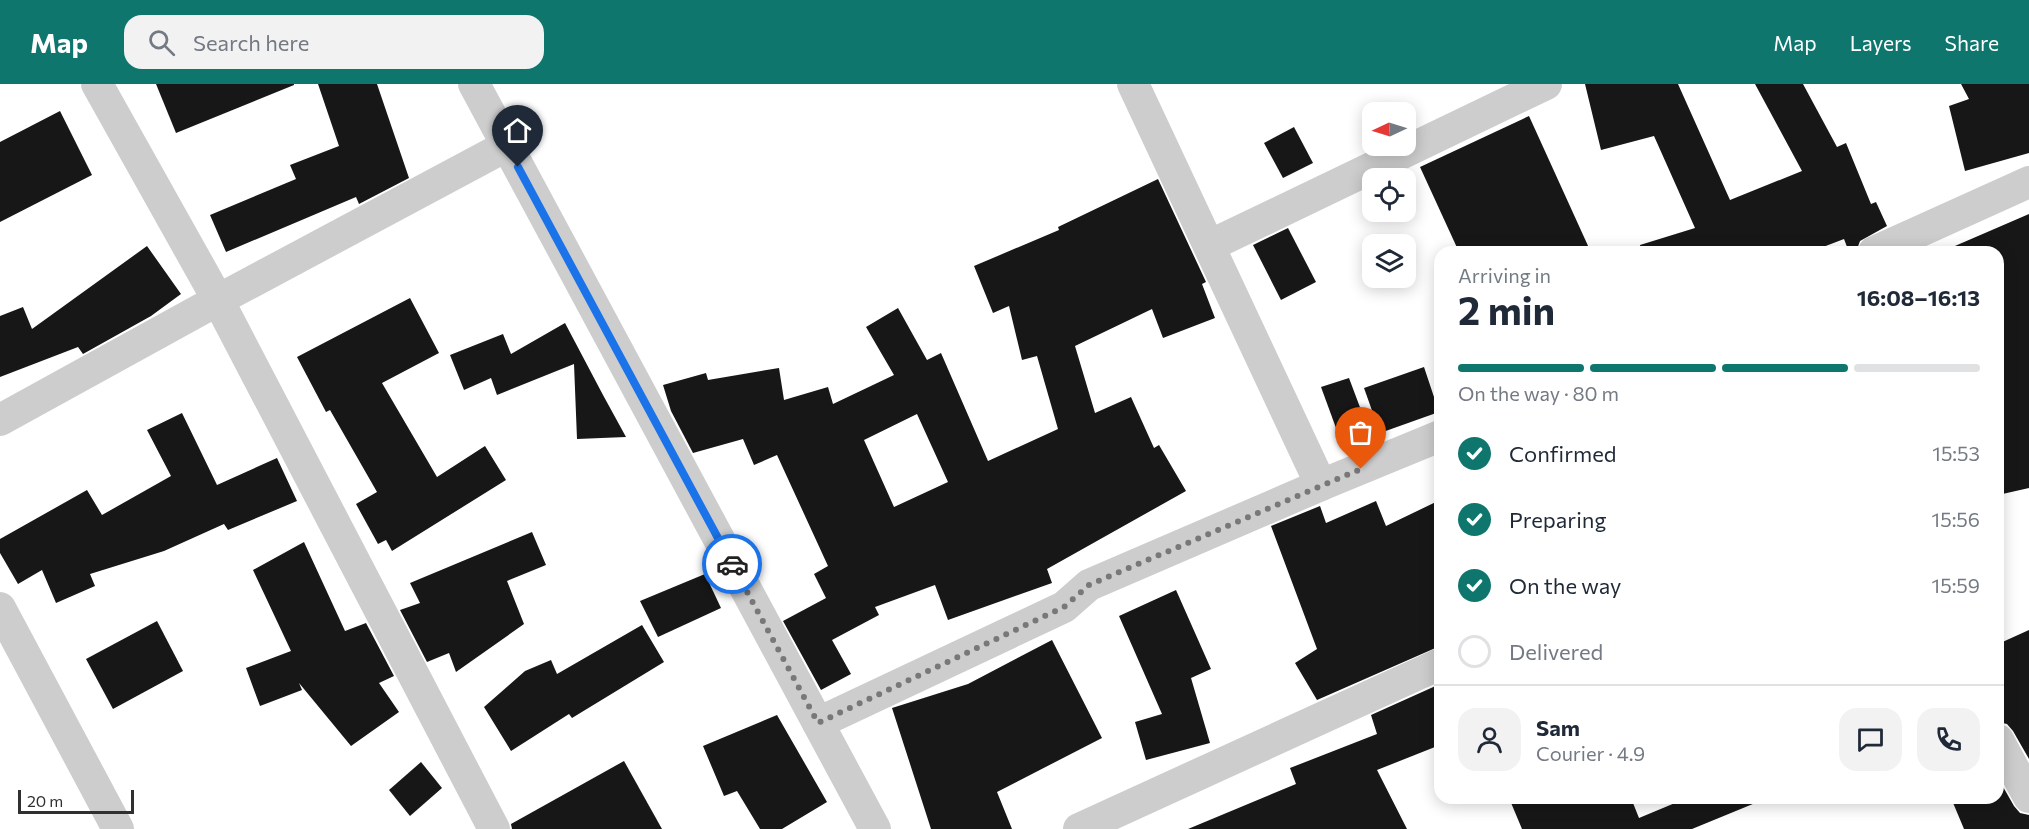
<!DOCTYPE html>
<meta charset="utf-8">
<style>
:root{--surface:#fff;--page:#f2f2f3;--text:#1f2937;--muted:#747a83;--line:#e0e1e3;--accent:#0f766e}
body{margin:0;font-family:Commissioner,sans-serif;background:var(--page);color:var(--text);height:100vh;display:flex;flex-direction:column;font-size:22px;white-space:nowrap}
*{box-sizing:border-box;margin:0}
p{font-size:20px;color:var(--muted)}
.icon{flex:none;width:33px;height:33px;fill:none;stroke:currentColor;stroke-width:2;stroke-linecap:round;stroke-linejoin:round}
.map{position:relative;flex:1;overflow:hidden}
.side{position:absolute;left:1434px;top:162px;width:570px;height:558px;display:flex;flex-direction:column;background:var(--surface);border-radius:18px;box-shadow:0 3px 15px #0003}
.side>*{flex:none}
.needle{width:39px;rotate:266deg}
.controls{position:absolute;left:1362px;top:18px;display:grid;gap:12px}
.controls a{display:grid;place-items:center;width:54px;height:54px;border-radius:12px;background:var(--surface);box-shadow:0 3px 15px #0003;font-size:30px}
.scale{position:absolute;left:18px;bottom:15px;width:116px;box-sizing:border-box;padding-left:6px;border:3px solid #303030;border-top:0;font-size:16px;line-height:21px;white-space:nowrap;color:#303030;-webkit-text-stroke:4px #fff;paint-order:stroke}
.pin{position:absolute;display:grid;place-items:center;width:51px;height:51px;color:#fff;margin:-62px -26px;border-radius:50% 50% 50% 0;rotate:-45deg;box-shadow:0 0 6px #0007}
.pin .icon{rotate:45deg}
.courier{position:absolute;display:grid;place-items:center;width:60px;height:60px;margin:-30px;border:4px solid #1a73e8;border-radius:50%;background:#fff;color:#222;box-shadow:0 2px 8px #0007}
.head em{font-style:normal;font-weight:700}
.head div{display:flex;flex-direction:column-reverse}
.head{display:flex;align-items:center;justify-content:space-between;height:102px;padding:0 24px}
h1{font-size:39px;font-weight:700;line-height:45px}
.bar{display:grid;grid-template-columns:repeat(4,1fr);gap:9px 6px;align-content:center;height:72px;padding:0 24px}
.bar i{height:8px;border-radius:4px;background:var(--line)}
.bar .on{background:var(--accent)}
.bar p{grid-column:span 4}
.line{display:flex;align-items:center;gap:15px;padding:0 24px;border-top:2px solid var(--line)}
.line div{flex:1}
.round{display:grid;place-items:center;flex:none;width:63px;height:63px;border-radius:18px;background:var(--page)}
ol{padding:0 24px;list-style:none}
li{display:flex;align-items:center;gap:18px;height:66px}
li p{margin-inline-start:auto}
li .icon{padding:6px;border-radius:50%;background:var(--accent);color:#fff;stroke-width:4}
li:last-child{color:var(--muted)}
li i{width:33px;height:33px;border:3px solid var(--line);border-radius:50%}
header{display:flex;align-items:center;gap:36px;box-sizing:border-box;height:84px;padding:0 30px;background:var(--accent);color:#fff}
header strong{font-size:28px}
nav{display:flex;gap:33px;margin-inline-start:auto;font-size:21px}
.search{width:420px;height:54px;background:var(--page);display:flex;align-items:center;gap:15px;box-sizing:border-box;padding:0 21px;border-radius:18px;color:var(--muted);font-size:22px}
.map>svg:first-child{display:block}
</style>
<header>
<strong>Map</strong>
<div class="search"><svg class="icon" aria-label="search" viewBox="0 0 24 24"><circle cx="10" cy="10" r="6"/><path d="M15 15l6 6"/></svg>Search here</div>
<nav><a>Map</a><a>Layers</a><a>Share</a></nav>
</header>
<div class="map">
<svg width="2029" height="745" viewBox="0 0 2029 745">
<rect width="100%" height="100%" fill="#fff"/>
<g fill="#171717" fill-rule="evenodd">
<polygon points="156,0 294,0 294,1 176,49"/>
<polygon points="318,0 377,0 409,94 359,120 356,113 226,168 210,131 296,95 290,81 339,62"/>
<polygon points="1585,0 1678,0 1730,116 1802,87 1755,0 1803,0 1837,63 1846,59 1871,120 1876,118 1887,142 1860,157 1856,168 1849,168 1844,155 1810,168 1641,168 1640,161 1695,144 1654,52 1601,66"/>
<polygon points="1961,0 2029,0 2029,69 1965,87 1949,22 1969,15"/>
<polygon points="60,27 92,91 0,138 0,58"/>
<polygon points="1529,32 1589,164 1570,168 1459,168 1420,83"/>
<polygon points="1294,43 1313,79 1283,94 1264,59"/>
<path d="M1158,95L1206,198L1202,200L1215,234L1163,254L1152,225L1075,262L1095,329L1131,313L1154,364L1159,361L1186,407L1047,485L1052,499L948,536L935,501L875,523L879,531L832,556L851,590L821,606L783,537L826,514L814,490L828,482L777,371L754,381L743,355L693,369L671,327L663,301L706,289L708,296L779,284L784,316L828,303L833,320L894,291L866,243L898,224L927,276L941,269L988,377L1058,345L1037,272L1022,276L1009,222L993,229L974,182L1059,146L1058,143ZM917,330L948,398L894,423L864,356Z"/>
<polygon points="2029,130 2029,404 1998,411 1998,168 1941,168"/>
<polygon points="1288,144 1316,198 1281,216 1253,161"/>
<polygon points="147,162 181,210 151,232 83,270 78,263 0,293 0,232 23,223 32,245"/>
<polygon points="410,214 439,269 382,299 437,393 485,362 506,396 392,467 386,456 378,460 356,420 377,408 330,326 326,328 297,273"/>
<polygon points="565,239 603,311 626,353 577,355 574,280 497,311 491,294 464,306 450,271 503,250 511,270"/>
<polygon points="1424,283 1439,328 1380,349 1364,304"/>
<polygon points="1349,294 1364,334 1336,344 1321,303"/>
<polygon points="182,329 217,401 277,374 297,417 228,446 224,440 164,467 90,490 95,502 56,519 42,486 18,500 0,469 0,455 87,406 102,431 171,392 147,346"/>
<polygon points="1440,416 1440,562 1317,616 1295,579 1317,565 1271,442 1320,422 1326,439 1376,417 1386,442"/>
<polygon points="532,448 546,481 507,497 524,540 456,588 449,569 427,578 400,526 420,519 410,499"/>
<polygon points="304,458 345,547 366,539 394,592 379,599 399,628 351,662 299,599 302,606 260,622 246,584 291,567 253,486"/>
<polygon points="705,490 721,524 658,553 640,517"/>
<polygon points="1176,506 1211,585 1191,594 1210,659 1146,676 1135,638 1162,630 1119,532"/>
<polygon points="157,537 183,587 113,625 86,575"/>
<polygon points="642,541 664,578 572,634 569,630 511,667 484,623 525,587 551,576 557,590"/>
<polygon points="2029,546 2029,675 2013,647 2007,640 1998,638 1998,560"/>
<polygon points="1052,556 1102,654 997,708 1012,745 931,745 892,624 968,600"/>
<polygon points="1440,600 1440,661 1377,686 1407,745 1188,745 1296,700 1290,684 1377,650 1371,631"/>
<polygon points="777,631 827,718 782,745 760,745 737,707 724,712 703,662"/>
<polygon points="624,677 662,745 512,745 511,740"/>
<polygon points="421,678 442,704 410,732 389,706"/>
<polygon points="1998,694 2014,722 2020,729 2029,731 2029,745 1964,745 1951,714 1998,714"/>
<polygon points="1509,714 1631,714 1639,734 1687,714 1765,715 1692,745 1522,745"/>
</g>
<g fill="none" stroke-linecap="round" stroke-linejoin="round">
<g stroke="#cdcdcd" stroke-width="32">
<polyline points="97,0 218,216 494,745"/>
<polyline points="474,0 875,745"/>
<polyline points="1133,0 1321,401 1440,352"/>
<polyline points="1211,161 1546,0"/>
<polyline points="1874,168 2029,98"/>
<polyline points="0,336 218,216 506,62"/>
<polyline points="0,524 118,745"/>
<polyline points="818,639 1064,523 1089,501 1321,401"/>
<polyline points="1998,656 2029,713"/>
<polyline points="1079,745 1440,580"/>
</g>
</g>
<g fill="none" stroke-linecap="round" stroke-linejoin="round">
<polyline stroke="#787878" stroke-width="6" stroke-dasharray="0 10.8" points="732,480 818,639 1064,523 1089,501 1361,385"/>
<polyline stroke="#1a73e8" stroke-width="8" points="518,83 732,480"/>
</g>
</svg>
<div class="controls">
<a><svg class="needle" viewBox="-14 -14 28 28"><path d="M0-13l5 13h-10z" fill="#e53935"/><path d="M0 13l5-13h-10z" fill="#747a83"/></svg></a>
<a><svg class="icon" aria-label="locate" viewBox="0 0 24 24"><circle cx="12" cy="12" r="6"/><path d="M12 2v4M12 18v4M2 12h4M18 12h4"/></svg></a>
<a><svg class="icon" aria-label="layers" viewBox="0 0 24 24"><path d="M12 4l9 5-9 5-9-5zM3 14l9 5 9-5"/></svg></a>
</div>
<div class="scale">20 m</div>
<div class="pin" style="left:1361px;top:385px;background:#ea580c"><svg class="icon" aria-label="bag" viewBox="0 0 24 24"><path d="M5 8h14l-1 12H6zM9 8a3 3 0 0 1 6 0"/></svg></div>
<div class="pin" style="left:518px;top:83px;background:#1f2937"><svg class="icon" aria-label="home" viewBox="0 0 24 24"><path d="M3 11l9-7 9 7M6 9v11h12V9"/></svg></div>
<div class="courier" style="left:732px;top:480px"><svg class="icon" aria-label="car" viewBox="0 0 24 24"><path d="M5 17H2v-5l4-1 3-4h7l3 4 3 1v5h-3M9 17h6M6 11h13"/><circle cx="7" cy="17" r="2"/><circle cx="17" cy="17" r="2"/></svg></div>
<section class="side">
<div class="head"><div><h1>2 min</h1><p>Arriving in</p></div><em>16:08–16:13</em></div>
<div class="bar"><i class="on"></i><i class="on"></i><i class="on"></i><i></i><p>On the way · 80 m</p></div>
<ol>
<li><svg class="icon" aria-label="check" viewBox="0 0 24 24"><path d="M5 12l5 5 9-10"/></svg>Confirmed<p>15:53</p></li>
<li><svg class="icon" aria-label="check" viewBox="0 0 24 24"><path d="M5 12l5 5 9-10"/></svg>Preparing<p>15:56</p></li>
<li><svg class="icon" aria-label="check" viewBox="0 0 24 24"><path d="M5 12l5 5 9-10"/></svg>On the way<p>15:59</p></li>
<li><i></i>Delivered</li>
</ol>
<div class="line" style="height:108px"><a class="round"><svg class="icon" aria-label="person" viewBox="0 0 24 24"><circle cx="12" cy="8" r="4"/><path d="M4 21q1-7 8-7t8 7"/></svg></a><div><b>Sam</b><p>Courier · 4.9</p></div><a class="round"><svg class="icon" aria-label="chat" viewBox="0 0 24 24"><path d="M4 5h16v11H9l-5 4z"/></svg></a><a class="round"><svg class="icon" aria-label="phone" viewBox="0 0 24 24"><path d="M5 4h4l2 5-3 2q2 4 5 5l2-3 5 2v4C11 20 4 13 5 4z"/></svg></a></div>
</section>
</div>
